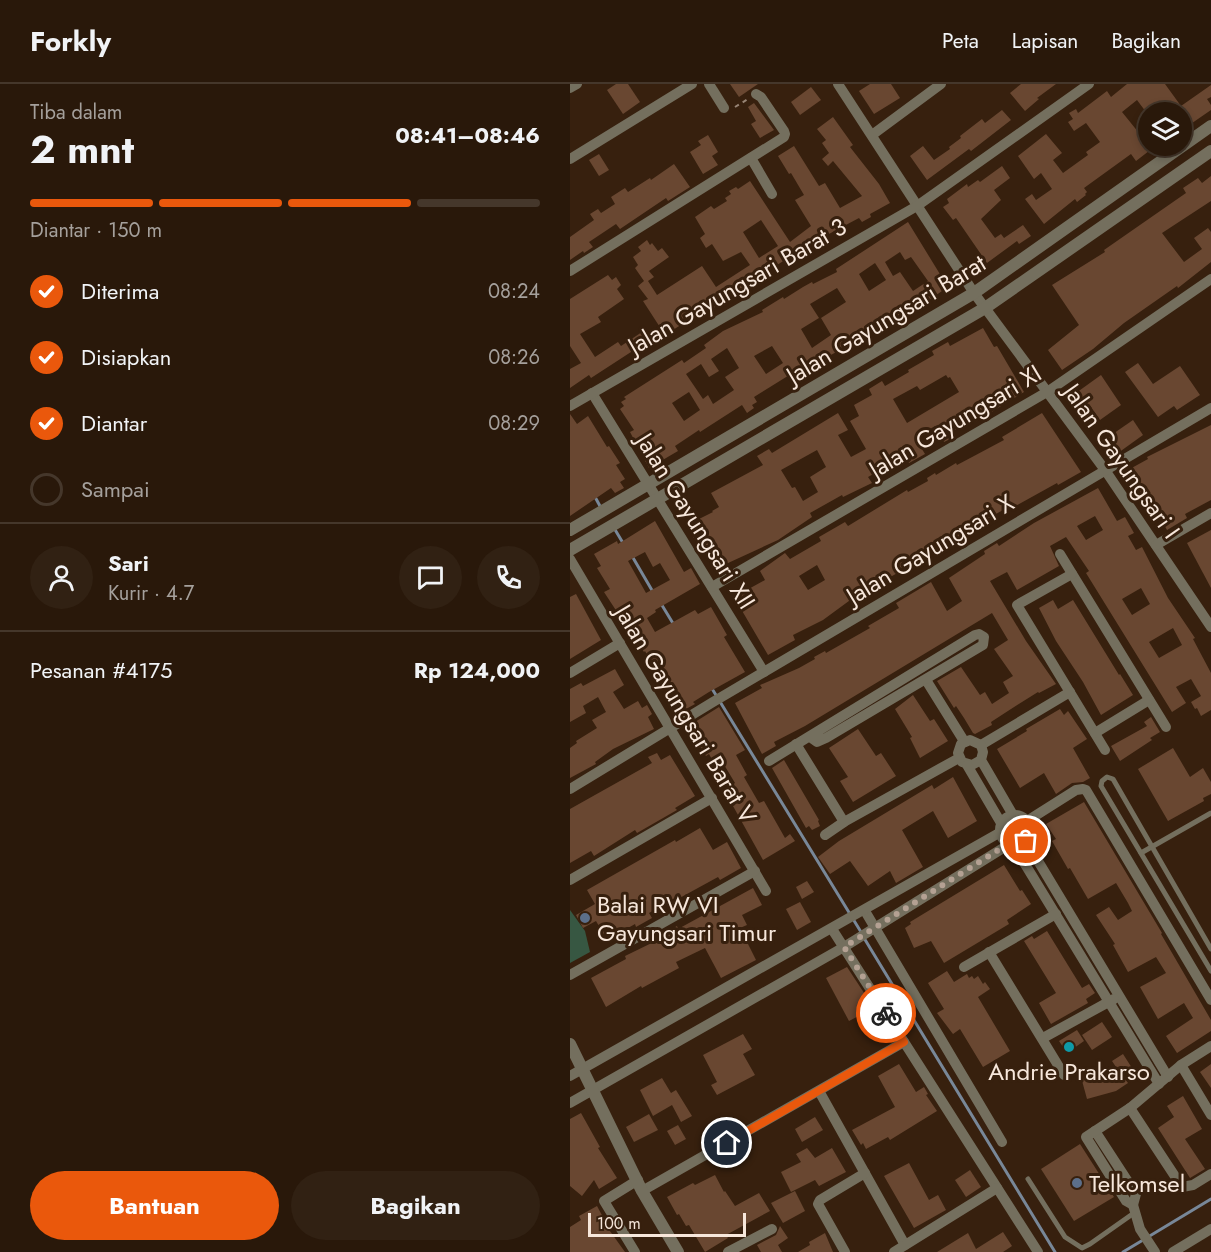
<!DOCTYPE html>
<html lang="id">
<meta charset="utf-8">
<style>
:root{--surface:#29180a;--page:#312113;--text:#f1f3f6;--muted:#a5a09c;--line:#45372b;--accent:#ea580c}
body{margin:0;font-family:Jost,sans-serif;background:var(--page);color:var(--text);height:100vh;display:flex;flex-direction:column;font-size:22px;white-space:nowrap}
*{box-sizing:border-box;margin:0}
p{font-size:20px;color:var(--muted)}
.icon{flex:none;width:33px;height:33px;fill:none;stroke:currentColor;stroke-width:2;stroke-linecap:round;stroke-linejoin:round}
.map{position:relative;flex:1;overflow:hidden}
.drawer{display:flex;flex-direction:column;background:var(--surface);width:570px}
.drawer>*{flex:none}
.buttons{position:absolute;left:568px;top:18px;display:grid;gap:12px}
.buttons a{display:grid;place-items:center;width:54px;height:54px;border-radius:50%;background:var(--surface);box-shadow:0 3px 9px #0003,0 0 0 2px var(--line);font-size:30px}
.scale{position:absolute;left:18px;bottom:15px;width:158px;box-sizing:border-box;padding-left:6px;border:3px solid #f7e7db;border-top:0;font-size:16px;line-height:21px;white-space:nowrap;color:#f7e7db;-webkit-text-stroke:4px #37200e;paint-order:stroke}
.pin{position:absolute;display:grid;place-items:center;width:51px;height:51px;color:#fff;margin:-26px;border:3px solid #fff;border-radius:50%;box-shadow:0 2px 6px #0007}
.courier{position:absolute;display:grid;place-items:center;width:60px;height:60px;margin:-30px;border:4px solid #ea580c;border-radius:50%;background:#fff;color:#222;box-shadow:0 2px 8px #0007}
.head em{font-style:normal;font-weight:700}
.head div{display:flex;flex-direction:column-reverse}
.head{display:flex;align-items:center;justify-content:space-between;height:102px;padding:0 30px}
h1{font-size:39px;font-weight:700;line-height:45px}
.bar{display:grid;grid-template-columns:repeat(4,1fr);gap:9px 6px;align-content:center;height:72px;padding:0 30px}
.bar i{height:8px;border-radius:4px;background:var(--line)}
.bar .active{background:var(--accent)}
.bar p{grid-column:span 4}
.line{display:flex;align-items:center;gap:15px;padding:0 30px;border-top:2px solid var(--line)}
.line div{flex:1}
.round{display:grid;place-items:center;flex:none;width:63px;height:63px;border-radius:32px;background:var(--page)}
ol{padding:0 30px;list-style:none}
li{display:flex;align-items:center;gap:18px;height:66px}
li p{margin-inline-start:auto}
li .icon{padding:6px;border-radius:50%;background:var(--accent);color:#fff;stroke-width:4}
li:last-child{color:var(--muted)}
li i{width:33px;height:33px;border:3px solid var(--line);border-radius:50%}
.cta{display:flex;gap:12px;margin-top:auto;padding:12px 30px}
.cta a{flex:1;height:69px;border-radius:36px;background:var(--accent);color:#fff;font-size:24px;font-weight:700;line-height:69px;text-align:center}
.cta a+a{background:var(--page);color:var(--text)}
header{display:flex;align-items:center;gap:36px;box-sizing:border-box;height:84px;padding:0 30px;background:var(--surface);border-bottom:2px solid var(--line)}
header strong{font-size:28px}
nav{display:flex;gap:33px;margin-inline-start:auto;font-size:21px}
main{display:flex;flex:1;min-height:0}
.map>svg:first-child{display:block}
</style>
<header>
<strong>Forkly</strong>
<nav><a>Peta</a><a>Lapisan</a><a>Bagikan</a></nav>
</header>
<main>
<section class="drawer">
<div class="head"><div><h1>2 mnt</h1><p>Tiba dalam</p></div><em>08:41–08:46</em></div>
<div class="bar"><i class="active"></i><i class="active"></i><i class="active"></i><i></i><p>Diantar · 150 m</p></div>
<ol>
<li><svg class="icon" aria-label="check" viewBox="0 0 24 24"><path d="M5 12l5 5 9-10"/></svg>Diterima<p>08:24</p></li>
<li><svg class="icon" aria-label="check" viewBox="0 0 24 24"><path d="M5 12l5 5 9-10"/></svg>Disiapkan<p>08:26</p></li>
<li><svg class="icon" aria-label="check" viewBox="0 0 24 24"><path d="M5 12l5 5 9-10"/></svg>Diantar<p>08:29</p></li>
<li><i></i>Sampai</li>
</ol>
<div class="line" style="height:108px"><a class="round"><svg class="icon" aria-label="person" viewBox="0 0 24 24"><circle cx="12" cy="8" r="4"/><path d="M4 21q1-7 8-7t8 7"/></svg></a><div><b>Sari</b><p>Kurir · 4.7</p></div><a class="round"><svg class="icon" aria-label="chat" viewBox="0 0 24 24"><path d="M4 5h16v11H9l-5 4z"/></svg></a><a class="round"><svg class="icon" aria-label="phone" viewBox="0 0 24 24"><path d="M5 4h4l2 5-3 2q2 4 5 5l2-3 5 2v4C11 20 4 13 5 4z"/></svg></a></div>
<div class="line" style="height:78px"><div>Pesanan #4175</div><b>Rp 124,000</b></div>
<div class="cta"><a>Bantuan</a><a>Bagikan</a></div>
</section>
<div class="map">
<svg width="641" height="1168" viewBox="0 0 641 1168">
<rect width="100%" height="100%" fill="#37200e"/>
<polygon fill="#375742" points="0,826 15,847 20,868 0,879"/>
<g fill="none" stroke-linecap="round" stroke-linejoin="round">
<g stroke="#788798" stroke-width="3">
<polyline points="24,411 31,424"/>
<polyline points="44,444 53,459"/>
<polyline points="62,472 83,508"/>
<polyline points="90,518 104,541"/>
<polyline points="141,603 291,848"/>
<polyline points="294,854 485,1168"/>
<polyline points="578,1153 641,1115"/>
<polyline points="553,1168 573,1156"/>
</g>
</g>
<g fill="#694731" fill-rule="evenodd">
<polygon points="46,0 58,0 70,18 53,30 37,6"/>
<polygon points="160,0 188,0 169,13"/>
<polygon points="300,0 321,0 330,14 304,30 289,7"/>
<polygon points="451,0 486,0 467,14 469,15 455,27 440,9"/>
<polygon points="557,0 595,0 611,22 641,1 641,13 637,15 641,21 641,26 612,46 612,28 576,28 567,16 552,28 569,49 579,42 579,67 566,77 561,70 514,104 517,108 515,110 516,111 507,118 505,115 474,140 455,115 462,110 466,116 482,105 471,89 464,95 448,72 476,50 492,69 483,76 493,89 518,71 516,68 530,58 516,39 504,47 498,38 503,35 499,29 506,25 508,29 537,7 541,13"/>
<polygon points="241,3 251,16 230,31 221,18"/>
<polygon points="184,19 204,46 190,54 181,40 186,37 178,23"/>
<polygon points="432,26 441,36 401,67 399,65 357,96 340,72 353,62 364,76 380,65 379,63 391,54 390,52 412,35 415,39"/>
<path d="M263,33L283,61L280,63L309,100L320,119L300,130L301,133L292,138L289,134L257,151L260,155L245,164L242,159L180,198L141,226L139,223L95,251L73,217L78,215L68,202L74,197L65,184L68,181L63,173L71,167L68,163L77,156L80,161L82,159L88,167L92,164L99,173L79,187L84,193L78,197L87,211L132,182L146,203L180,181L171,168L153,177L142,160L136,164L130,154L135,150L125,133L141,122L144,125L157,117L155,114L161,110L159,107L166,103L168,105L180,97L220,158L241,142L225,116L234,111L221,89L219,90L208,72L224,62L249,102L255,99L270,124L292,112L263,77L258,82L252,75L259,69L252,59L256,56L247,45ZM191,136L208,162L189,174L173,148Z"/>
<polygon points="138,51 148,68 142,72 148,81 133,90 120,68 131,61 128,57"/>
<polygon points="29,70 39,86 29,92 19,76"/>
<polygon points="104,80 120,103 98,117 96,114 50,145 46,140 19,158 23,163 14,169 13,167 0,176 0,153 24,136 20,130 28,125 31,129 45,120 41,113 55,104 58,108 80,94 81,96"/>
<polygon points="432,82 440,94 424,106 431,116 411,135 425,154 431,150 434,154 453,141 461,152 449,160 447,157 417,179 386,134 383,136 373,123 379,119 377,115 397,100 398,103 408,96 410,98"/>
<polygon points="641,92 641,117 592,149 614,178 632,165 624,154 638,144 641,148 641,178 608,204 607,202 554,239 523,265 492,286 478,266 509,241 482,201 535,168 534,166 616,109 613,104 628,94 632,99"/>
<path d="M338,138L376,200L371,204L372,207L352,221L350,218L321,236L317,231L278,257L280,259L270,266L235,285L236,287L224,295L221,290L184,313L187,318L182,321L184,324L177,329L172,321L130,348L129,346L105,362L108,367L79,384L60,348L64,346L50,325L54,322L51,318L56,315L54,313L112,276L114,279L136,264L134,261L153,247L193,228L192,226L213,213L214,215L233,203L242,198L243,200L267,188L266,185ZM330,168L335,176L341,173L358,197L343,207L330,188L323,192L315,178ZM305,179L316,196L299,207L289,190ZM267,204L276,218L251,234L261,251L242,264L231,245L249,234L240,220ZM202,262L213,279L196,290L184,272ZM157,264L169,284L155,293L164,306L143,320L138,311L133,315L116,290L131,280L139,293L149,287L141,275ZM119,308L130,326L114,337L102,319Z"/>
<polygon points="38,191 42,196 46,193 51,201 47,205 54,215 28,233 31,238 10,250 25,273 48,258 51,262 75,246 81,255 21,294 19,291 0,304 0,285 11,279 0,262 0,215"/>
<path d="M413,244L424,263L427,262L454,308L405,338L404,336L383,347L386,352L374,358L365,342L345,354L355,370L339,379L335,372L316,383L298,393L302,399L273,413L272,411L240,429L242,433L208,456L145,485L128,454L125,456L117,441L143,428L142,427L149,423L141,409L193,381L187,372L199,365L202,369L268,329L278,346L268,351L281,373L296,365L280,337L289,332L284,321L302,311L299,305L312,297L315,302L339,288L338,286L364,271L362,267L378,258L380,262ZM376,291L378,294L380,293L389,308L337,339L323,315L347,302L350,306ZM247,366L256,383L240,393L248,408L233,417L225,403L222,404L211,386Z"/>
<polygon points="568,279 583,300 610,282 630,311 607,326 604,322 588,333 555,288"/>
<polygon points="531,291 551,321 530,336 519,320 515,323 506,309"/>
<path d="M472,329L511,388L488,401L487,399L435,428L433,426L401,444L402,447L283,514L253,536L223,551L225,556L198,571L164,513L195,496L190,487L215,469L220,475L251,457L249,453L275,438L278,442L337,406L338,408L358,397L357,394L365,389L366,391L386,379L387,381L404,372L434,356L432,353ZM247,481L255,496L238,506L229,492Z"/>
<polygon points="0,330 7,340 18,332 37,363 39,362 50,379 46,381 55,395 50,398 54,404 45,409 41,404 0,432"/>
<polygon points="563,336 573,351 548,369 537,354"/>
<polygon points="641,341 641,416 615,430 617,434 597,446 578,412 574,414 558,386 578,375 577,373"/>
<path d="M528,404L547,437L555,433L564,449L558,452L566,466L572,463L598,514L625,554L623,555L641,589V626L631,632L627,624L625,625L621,618L631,612L621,595L606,603L616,619L602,628L516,489L519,487L496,453L480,462L489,482L447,506L437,488L420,497L456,557L486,600L469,609L468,608L441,625L421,638L422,641L405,650L403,649L394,634L386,622L384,624L367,597L391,583L410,611L415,608L422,620L439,609L433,598L443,592L424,565L438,556L422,529L235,642L204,658L206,662L192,670L165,619L192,604L190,601L229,584L245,575L244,573L255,567L256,569L300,544L298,542L329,524L326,519L361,498L377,527L392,517L379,494L415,470L414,467L427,459L429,462L464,439ZM525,432L533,446L516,456L507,442ZM571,504L580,520L562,531L552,515ZM603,544L612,561L589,574L579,558Z"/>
<path d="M85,437L114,488L121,484L130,500L85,526L86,528L77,534L85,548L125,526L128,530L141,523L157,551L154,553L175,588L139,608L123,618L125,620L107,630L99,615L103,613L92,593L90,595L75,567L74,568L66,557L34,508L40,505L27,484L31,482L24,470L47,457L48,460ZM75,468L83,483L90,479L100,496L76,509L58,477Z"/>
<polygon points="641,446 641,504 617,459"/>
<polygon points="6,510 31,556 0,575 0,513"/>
<polygon points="483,516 488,525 503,516 549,591 550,590 563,611 531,631 513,598 486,557 469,524"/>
<polygon points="45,585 54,601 43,608 54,625 68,617 72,624 77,621 82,630 78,633 84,645 43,665 25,678 26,680 0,694 0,664 7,659 6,657 27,644 22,636 36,628 28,613 13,622 16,629 0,638 0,605 11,599 13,602"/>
<polygon points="343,611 360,637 364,635 378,657 350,674 340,654 342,653 325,625"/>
<polygon points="149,623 175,666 166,671 177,691 174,693 189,719 194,717 215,754 220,750 225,757 193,776 163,722 165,721 156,705 165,699 153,679 146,683 139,670 136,672 117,643"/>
<polygon points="490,625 494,631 498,627 517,655 503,664 520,694 513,698 502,699 486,710 474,689 450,704 427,665 457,647 456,645"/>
<polygon points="581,633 590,648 580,654 582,656 550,677 541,662 577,642 574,638"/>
<polygon points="288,645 306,672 311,669 326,692 283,718 270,697 278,693 259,664"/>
<polygon points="603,664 620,693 633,684 641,698 641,710 633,714 634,717 598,737 568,685"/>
<polygon points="87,669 91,676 100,671 125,712 105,724 107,726 67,749 65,746 24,772 21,767 0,779 0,725 82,679 78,673"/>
<polygon points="214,676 249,736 248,737 250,742 242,746 239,742 236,744 202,684"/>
<polygon points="383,693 407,737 378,754 363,727 332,746 353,783 326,799 320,787 298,802 280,777 260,790 248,773 269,757 362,701 364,705"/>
<polygon points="514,718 592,849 591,850 641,936 641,947 607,969 596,952 623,934 614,919 588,935 570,903 596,889 586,873 558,888 543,861 545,860 526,831 539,823 548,836 562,827 558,819 546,799 518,815 500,784 498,785 482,757 486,755 476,740"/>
<polygon points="130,744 143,766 157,758 171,784 150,796 148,793 106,816 105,814 79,829 82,834 66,843 65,840 37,856 26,837 13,844 6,831 25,820 17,806 105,756 106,758"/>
<polygon points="434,781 450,807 452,806 461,820 437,836 439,840 374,879 361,857 344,864 335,844 341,840 340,838"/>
<polygon points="237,797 244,808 232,815 226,803"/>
<polygon points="183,804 192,821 172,831 177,841 170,844 186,876 151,894 135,864 106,878 109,884 72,904 71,902 36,923 21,894 56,875 55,872 96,852 95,849 107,842 108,845"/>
<polygon points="230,818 241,838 227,846 216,825"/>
<polygon points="477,847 512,904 519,900 525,909 516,915 518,919 481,940 469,919 486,909 454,857 462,852 464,855"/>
<polygon points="277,883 304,924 279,937 256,894"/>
<polygon points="377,887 384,898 397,890 399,894 402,892 404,895 408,892 413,900 415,898 420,905 408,913 440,967 413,983 390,945 383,950 367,929 374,925 358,899"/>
<polygon points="532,938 542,953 522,966 512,951"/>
<polygon points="507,946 514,957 497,969 489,957"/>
<polygon points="173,950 182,965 173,970 185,991 147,1011 141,1001 147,998 133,971"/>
<polygon points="553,970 562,984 552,991 558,999 546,1007 517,1015 511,993 546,983 542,977"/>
<polygon points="329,980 346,1008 354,1003 358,1010 356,1011 367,1027 320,1056 318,1053 296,1065 293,1059 291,1061 282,1046 325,1023 308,992"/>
<polygon points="641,980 641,1004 630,988"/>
<polygon points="92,994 101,1009 106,1006 122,1032 111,1038 102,1021 83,1032 70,1006"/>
<polygon points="613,1012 632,1045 615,1055 635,1085 620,1094 588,1044 604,1033 597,1022"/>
<polygon points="11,1029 30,1063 28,1064 47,1094 29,1105 24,1096 12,1112 0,1102 0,1035"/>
<polygon points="79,1030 88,1046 64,1058 56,1043"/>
<polygon points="245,1033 253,1046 232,1058 225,1045"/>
<polygon points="108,1041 116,1055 105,1061 97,1047"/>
<polygon points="510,1060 544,1113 504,1137 471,1085"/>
<polygon points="237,1064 245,1074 262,1064 276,1088 249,1102 245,1096 221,1108 211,1088 231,1078 226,1070"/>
<polygon points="339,1079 359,1116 368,1111 376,1126 344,1144 314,1092"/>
<polygon points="400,1086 411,1103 396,1113 385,1096"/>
<polygon points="145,1091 154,1108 155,1107 165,1122 189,1109 200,1127 156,1151 158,1154 135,1168 119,1141 116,1142 109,1130 107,1131 97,1113 123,1099 125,1101"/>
<polygon points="225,1107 235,1127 213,1139 201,1119"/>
<polygon points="27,1122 34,1135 32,1136 55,1168 0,1168 0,1143 11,1136 9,1132"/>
<polygon points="210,1142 218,1154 208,1161 212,1168 191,1168 187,1161 206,1151"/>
<polygon points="433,1148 442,1162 433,1168 367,1168 398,1149 406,1165"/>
<polygon points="255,1149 263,1168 228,1168 240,1161 239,1158"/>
</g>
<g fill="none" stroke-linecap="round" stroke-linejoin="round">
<polyline stroke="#978475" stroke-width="2" stroke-dasharray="4.5 4.5" stroke-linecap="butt" points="165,23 178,15"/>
<g stroke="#746f5e" stroke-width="5">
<polyline points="571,769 641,729"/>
<polyline points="641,865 543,695 537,693 532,697 531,702 641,887"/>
<polyline points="458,1095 495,1153 512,1164 520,1160 564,1129"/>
</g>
<g stroke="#746f5e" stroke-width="10">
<polyline points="139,0 154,24"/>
<polyline points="268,0 404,209 535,386 641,543"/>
<polyline points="0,4 7,0"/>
<polyline points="302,51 371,0"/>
<polyline points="181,74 202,110"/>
<polyline points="0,75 122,0"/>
<polyline points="0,187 214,53 215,50 214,47 191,13 186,10"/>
<polyline points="22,309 194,588"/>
<polyline points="0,322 347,122 519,0"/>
<polyline points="586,461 641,429"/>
<polyline points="490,470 596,643"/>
<polyline points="0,475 196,807"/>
<polyline points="502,490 447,521 535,666"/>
<polyline points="142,503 477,308 641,195"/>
<polyline points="0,589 50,559"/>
<polyline points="356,596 394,657"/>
<polyline points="525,649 579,616"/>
<polyline points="226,660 274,738"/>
<polyline points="411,661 500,608"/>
<polyline points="411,676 402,681 392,678 388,669 391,660 400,656 411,661 413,668 411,676 443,731"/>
<polyline points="199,677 405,551 409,550 414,553 413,561 256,654 247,658 240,653"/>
<polyline points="397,681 431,739"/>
<polyline points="0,705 143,618 641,324"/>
<circle cx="445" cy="746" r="15"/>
<polyline points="457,737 506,706 513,705 516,706 641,916"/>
<polyline points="255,751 274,738 389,674"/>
<polyline points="456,757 598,993"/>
<polyline points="444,762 589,1000"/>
<polyline points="0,796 142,714"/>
<polyline points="295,827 432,1058"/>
<polyline points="262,845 468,1168"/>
<polyline points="419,868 494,991"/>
<polyline points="394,883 486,830"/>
<polyline points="0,891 185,787"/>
<polyline points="473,954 544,915"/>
<polyline points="611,981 641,1031"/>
<polyline points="0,992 429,749"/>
<polyline points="249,1007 335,1161"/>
<polyline points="0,1019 274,863 438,761"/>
<polyline points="560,1024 612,1103 623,1101 641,1090"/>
<polyline points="525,1047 566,1110 563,1121"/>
<polyline points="72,1107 334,958"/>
<polyline points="65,1168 34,1117 68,1096"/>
<polyline points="158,1168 202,1145"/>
<polyline points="275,1168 248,1120 250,1116 295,1089"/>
<polyline points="324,1168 427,1104"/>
<polyline points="585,1168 570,1145 563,1121 556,1117 516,1053 560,1024 611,981 641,962"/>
<polyline points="603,1168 641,1145"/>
</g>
<g stroke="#746f5e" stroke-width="12">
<polyline points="0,446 404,209 641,42"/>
<polyline points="0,466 415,224 641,67"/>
<polyline points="0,960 72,1107 108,1168"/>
</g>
</g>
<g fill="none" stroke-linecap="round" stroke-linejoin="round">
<polyline stroke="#b4a193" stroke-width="6" stroke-dasharray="0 10.8" points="316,929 274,863 438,760 451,761 456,757"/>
<polyline stroke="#ea580c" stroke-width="8" points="157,1059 334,958 316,929"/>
</g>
<g fill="#5c6f8a" stroke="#37200e" stroke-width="2">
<circle cx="15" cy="834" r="6"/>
<circle cx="507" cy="1099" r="6"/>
</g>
<circle fill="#0f9aa8" stroke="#37200e" stroke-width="2" cx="499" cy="963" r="6"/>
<g text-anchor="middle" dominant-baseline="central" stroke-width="6" stroke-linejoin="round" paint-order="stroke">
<g font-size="24" fill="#f7e7db" stroke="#37200e">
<text transform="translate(167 202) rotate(-30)">Jalan Gayungsari Barat 3</text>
<text transform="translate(316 235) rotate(-31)">Jalan Gayungsari Barat</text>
<text transform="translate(385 337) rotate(-31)">Jalan Gayungsari XI</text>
<text transform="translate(552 377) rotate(55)">Jalan Gayungsari I</text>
<text transform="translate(126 437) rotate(58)">Jalan Gayungsari XII</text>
<text transform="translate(360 465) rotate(-31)">Jalan Gayungsari X</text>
<text transform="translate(116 630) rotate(59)">Jalan Gayungsari Barat V</text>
</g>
<g font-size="24" fill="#f7e7db" stroke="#37200e" text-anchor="start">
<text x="27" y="820">Balai RW VI<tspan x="27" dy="28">Gayungsari Timur</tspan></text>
<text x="499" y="987" text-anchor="middle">Andrie Prakarso</text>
<text x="519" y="1099">Telkomsel</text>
</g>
</g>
</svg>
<div class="buttons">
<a><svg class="icon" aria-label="layers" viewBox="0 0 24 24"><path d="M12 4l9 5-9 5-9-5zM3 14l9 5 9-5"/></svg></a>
</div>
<div class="scale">100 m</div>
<div class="pin" style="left:456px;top:757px;background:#ea580c"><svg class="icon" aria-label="bag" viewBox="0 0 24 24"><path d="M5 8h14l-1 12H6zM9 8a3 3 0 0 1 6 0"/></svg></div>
<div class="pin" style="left:157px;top:1059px;background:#1f2937"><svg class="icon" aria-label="home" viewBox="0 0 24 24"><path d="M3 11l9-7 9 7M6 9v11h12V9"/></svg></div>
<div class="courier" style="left:316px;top:929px"><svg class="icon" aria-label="bike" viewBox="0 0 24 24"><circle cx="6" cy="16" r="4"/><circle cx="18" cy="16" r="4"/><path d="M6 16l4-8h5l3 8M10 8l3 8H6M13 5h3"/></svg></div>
</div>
</main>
